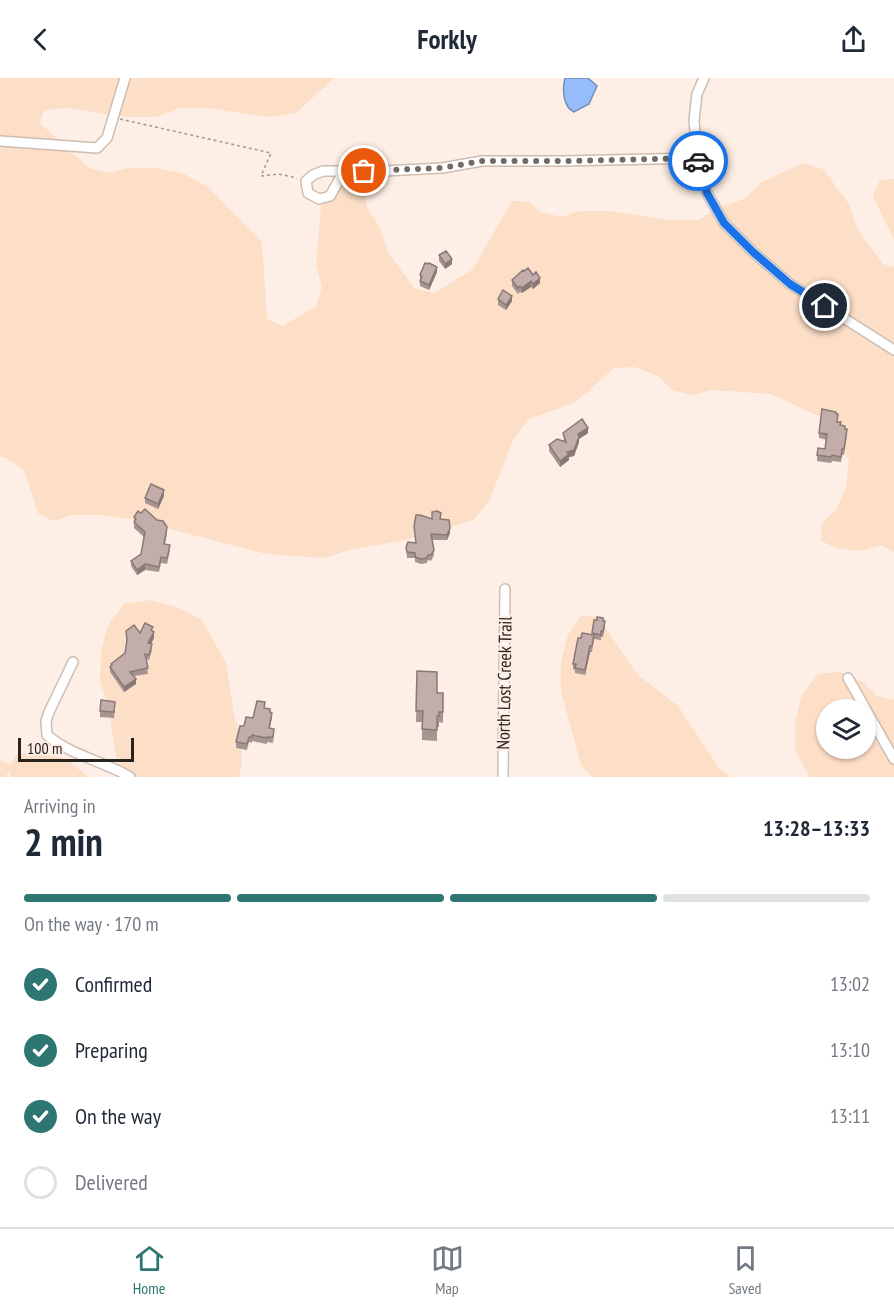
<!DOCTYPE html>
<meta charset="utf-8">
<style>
:root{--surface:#fff;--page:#f6f6f7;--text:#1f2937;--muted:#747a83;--line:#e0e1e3;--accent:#2e7671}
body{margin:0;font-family:"PT Sans Narrow",sans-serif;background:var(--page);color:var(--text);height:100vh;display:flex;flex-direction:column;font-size:22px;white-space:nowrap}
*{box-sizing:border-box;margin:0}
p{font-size:20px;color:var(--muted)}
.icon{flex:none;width:33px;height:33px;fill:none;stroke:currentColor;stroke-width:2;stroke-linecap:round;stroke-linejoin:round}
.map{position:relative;height:699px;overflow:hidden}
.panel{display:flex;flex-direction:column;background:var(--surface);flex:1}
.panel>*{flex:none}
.controls{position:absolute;left:816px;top:621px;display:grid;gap:12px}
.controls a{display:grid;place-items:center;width:60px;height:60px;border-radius:50%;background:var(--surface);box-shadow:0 2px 4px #0004;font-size:30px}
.scale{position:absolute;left:18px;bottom:15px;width:116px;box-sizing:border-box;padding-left:6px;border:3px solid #29231e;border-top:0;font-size:16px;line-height:21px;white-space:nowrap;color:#29231e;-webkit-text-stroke:4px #fdefe5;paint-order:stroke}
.pin{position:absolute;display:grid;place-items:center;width:51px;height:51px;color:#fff;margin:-26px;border:3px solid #fff;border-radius:50%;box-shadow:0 2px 6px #0007}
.courier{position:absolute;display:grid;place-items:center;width:60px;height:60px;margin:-30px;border:4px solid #1a73e8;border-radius:50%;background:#fff;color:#222;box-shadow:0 2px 8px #0007}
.overview em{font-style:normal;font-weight:700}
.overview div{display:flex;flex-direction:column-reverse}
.overview{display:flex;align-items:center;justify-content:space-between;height:102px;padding:0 24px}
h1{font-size:39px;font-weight:700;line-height:45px}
.bar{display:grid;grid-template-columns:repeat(4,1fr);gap:9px 6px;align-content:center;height:72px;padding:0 24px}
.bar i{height:8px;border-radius:4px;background:var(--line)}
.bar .active{background:var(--accent)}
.bar p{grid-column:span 4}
ol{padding:0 24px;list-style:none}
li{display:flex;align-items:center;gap:18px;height:66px}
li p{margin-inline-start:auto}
li .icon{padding:6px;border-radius:50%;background:var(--accent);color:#fff;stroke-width:4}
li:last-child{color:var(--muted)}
li i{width:33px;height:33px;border:3px solid var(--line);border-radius:50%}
header{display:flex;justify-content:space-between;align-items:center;height:78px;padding:0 24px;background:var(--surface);font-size:27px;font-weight:700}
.tab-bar{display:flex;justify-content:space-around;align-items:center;height:84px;border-top:2px solid var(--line);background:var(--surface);font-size:16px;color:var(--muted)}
.tab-bar a{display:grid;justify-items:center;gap:3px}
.tab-bar .active{color:var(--accent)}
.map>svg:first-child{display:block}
</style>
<header><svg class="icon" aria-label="back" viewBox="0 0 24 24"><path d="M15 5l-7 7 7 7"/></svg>Forkly<svg class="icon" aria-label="share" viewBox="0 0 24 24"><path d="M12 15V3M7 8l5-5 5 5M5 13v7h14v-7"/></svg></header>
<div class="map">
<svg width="894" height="699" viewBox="0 0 894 699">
<rect width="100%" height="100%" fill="#fdefe5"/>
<g fill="#fddec6" fill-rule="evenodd">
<polygon points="0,0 336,0 333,1 296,35 270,39 208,30 180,30 156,39 128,39 66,30 44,32 40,45 89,90 109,95 129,90 157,90 184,96 209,110 262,164 267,241 283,248 316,228 322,208 316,188 321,128 333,99 345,80 358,83 367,129 380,150 388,174 414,210 434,215 472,192 512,123 529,124 541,134 561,139 580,133 609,133 670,142 699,142 720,129 744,121 762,104 803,85 823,91 849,126 857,150 883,186 894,189 894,474 881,467 861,473 837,470 821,463 822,445 837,431 846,408 849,383 825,341 771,316 711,312 692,317 672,312 658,298 635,289 614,290 576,324 529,341 513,362 490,421 474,442 401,463 349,472 325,480 266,476 132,441 101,437 73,437 53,443 38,435 24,392 6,380 0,379"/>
<polygon points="894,101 894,162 873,118 880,102"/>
<polygon points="150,522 177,529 202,542 226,585 234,637 242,661 241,690 239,699 123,699 116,679 108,627 100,603 101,574 108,547 124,526"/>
<polygon points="581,538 598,539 637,596 678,628 719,690 731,699 592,699 581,687 561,613 561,584 568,557"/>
<path d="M840,594L863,604L877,618L894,622V699H810L795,673V644L802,617L818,596ZM826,632H866V670H826Z"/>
<polygon points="39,674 66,681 86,697 87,699 11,699 9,692 6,699 0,699 0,682 11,687 17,676"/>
</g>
<path fill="#96bcfb" stroke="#758eb9" stroke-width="1.5" d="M565,0H588L597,8L589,26L574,34C563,29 562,11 565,0Z"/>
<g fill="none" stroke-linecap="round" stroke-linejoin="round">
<g stroke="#cebdb1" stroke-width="12">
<g id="street">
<polyline points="704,0 697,16 694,42 697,80 707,115 724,145 753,174 790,206 894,272"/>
<polyline points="0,63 97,70 107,60 125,0"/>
<polyline points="344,93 330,118 319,121 308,115 306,103 313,97 323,93 384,93 442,90 482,83 563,83 697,80"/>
<path d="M73,584L49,634L46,643L47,657C70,677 103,683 130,699"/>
<polyline points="848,600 894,681"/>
<polyline points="503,699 505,511"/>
</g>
</g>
<polyline stroke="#a29890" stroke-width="1.5" stroke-dasharray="3 3" stroke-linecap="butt" points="120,41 271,75 261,98 279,96 297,100"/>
<use href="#street" stroke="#fff" stroke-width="9"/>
</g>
<g fill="#a79592">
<polygon points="439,177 452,186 445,191 439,183"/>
<polygon points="523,192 540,205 533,211 531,209 522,215 520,214 518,216 512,208 512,202"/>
<polygon points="437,194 429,212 420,208 420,197"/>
<polygon points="498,221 512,223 506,232 498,227"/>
<polygon points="836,336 838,344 845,351 847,357 844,377 842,377 841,384 832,383 831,385 817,383 817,377 825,371 827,362 819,360 819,355"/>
<polygon points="563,355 588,355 579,361 579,364 574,378 569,379 569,382 560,389 549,373 549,367 564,363"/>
<polygon points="164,418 158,431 145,425 145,420"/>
<polygon points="134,439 167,455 165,466 170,473 167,486 161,485 159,494 145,492 137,497 131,488 131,483 141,476 144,459 134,450"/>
<polygon points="432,441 440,441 450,455 447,462 432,462 434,477 431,483 428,482 427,485 421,486 415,484 415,480 407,480 406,469 416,464 414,448"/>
<polygon points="594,542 603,543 605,549 603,559 601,559 601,562 594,561 592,574 590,574 585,597 575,595 575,592 573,591 573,586 581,560 592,557"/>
<polygon points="153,553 154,560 151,566 152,572 149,582 146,581 148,596 134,598 136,606 124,614 110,594 110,589 111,588 111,586 125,575 140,555"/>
<polygon points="417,593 437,615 443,626 443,645 439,644 439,649 437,649 437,663 422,662 422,644 416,644"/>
<polygon points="115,629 114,640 100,639 100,633"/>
<polygon points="265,630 270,634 272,640 270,650 274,656 273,665 267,664 267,666 252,663 252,665 249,664 247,672 236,670 236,664 253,640"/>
</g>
<g fill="#887977">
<polygon points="452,181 452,186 445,191 445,186"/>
<polygon points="437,189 437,194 429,212 429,207"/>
<polygon points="540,200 540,205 533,211 533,206"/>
<polygon points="531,203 531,209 522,215 522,210"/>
<polygon points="512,218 512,223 506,232 506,227"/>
<polygon points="588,350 588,355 579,361 579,364 574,378 569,379 569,382 560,389 560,383 567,374 578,356"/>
<polygon points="164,412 164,418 158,431 158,426"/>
<polygon points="450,450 450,455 447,462 447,457"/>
<polygon points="145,486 145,492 137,497 137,492"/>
<polygon points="154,554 154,560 148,571 148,565"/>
<polygon points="590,568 590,574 585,597 585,592"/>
<polygon points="136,601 136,606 124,614 124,609"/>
</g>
<g fill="#c2adaa" stroke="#887977" stroke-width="1.5">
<polygon points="446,173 452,181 445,186 439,177"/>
<polygon points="425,185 428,186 429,185 437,189 429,207 420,203 422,198 420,197"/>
<polygon points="528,190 533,197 536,194 540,200 533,206 531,203 522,210 520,208 518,210 512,202 523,192 524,193"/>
<polygon points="503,212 512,218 506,227 498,221"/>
<polygon points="822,331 836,334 836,336 838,336 837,344 841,344 840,347 845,348 845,351 847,351 844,371 842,371 841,379 832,377 831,379 817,377 818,370 825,371 827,356 819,355"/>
<polygon points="582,341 588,350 578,356 579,359 574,372 567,374 569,376 560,383 549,367 557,361 566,364 563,355"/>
<polygon points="151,406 164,412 158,426 145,420"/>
<polygon points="145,431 157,442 163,443 167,449 164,466 170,467 167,480 161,479 159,489 145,486 137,492 131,483 141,476 145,454 134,444 136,441 134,439 138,433 141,435"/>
<polygon points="437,433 441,435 440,441 449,442 450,450 447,457 431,456 434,472 431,477 428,477 427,480 421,481 415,479 415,475 407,474 406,469 408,464 416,465 414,448 416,437 420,437 432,441 432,434"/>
<polygon points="597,539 603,540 603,543 605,543 603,554 601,553 601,557 592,555 594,542 597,542"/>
<polygon points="145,545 153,549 151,552 154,554 148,565 152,566 149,577 145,576 148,590 130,594 136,601 124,609 110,589 112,587 111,586 125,575 127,562 126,553 134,547 140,555"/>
<polygon points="582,555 594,557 592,568 590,568 585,592 575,590 576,586 573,586 578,560 581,560"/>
<polygon points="417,593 437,594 437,615 443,615 443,634 439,634 439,638 437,638 437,652 422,651 423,633 416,633"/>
<polygon points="101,622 115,624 114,634 100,633"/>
<polygon points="257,623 265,624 264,630 270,631 270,634 272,635 269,650 274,651 273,659 267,659 267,660 252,657 252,659 249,659 247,666 236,664 240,648 244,648 246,639 253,640"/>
</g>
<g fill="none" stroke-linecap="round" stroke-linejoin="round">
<polyline stroke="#736a64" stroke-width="6" stroke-dasharray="0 10.8" points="364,93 442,90 482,83 563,83 698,80 698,83"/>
<polyline stroke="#1a73e8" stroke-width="8" points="698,83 707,115 724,145 753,174 790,206 825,228"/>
</g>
<g text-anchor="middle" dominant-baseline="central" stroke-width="4.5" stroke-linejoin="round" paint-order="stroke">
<g font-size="18" fill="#29231e" stroke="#fdefe5">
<text transform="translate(504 605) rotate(-89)">North Lost Creek Trail</text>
</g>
</g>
</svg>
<div class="controls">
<a><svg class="icon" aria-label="layers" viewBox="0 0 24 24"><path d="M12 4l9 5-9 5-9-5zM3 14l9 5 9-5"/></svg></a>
</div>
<div class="scale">100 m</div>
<div class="pin" style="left:364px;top:93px;background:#ea580c"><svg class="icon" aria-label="bag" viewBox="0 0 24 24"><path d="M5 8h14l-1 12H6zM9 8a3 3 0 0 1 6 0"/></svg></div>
<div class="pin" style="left:825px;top:228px;background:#1f2937"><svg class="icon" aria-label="home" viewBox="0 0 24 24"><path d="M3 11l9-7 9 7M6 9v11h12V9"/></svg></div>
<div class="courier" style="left:698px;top:83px"><svg class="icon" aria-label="car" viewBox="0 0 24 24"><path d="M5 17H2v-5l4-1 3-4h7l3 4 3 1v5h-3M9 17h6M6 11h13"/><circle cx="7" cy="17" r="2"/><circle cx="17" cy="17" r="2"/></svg></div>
</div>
<section class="panel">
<div class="overview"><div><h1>2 min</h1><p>Arriving in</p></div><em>13:28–13:33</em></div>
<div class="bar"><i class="active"></i><i class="active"></i><i class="active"></i><i></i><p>On the way · 170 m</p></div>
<ol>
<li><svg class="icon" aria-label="check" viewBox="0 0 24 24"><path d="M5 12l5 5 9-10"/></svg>Confirmed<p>13:02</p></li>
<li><svg class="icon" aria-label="check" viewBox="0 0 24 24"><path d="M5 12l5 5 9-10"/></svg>Preparing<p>13:10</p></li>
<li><svg class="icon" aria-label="check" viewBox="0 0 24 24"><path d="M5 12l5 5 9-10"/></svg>On the way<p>13:11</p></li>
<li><i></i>Delivered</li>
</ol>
</section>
<nav class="tab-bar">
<a class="active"><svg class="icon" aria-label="home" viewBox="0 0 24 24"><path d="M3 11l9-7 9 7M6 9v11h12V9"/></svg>Home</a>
<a><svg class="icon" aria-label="map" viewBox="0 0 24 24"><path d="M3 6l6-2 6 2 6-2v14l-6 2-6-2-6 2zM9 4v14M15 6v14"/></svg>Map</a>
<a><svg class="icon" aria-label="saved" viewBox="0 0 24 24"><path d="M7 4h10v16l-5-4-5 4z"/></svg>Saved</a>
</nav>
